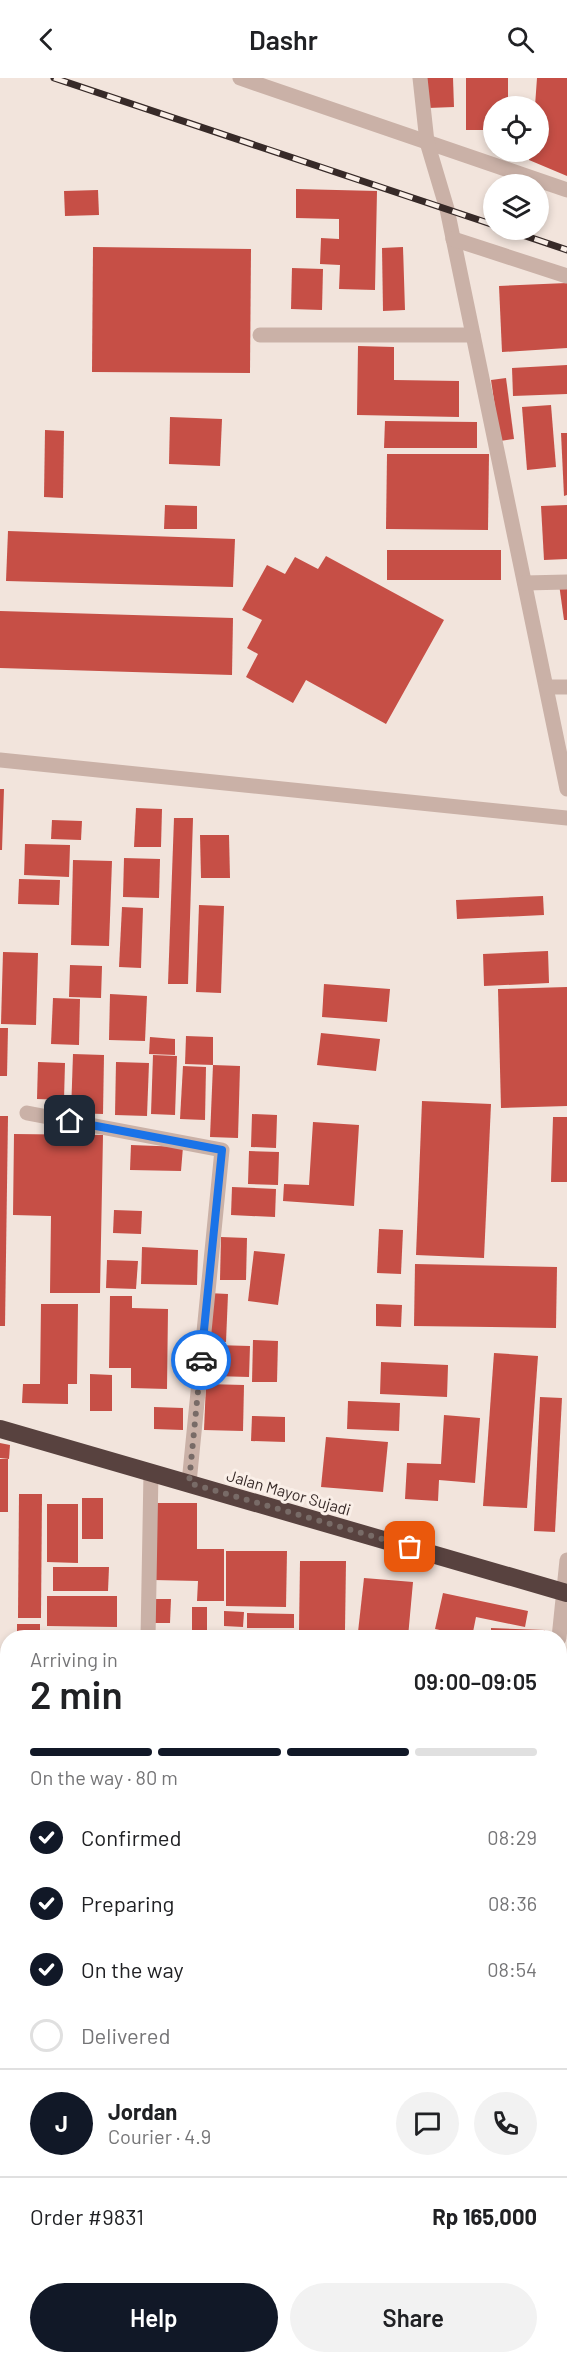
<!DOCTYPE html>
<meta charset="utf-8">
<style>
:root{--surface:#fff;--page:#f2f2f2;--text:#202124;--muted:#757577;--line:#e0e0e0;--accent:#111827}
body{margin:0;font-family:Barlow,sans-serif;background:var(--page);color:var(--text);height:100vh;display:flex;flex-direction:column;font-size:22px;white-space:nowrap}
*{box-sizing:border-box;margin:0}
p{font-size:20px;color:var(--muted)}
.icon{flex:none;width:33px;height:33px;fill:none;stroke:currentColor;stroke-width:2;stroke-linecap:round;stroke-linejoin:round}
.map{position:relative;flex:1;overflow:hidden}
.panel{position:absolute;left:0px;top:1552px;width:567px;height:734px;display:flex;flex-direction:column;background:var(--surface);border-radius:24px 24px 0 0;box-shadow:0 3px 9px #0003}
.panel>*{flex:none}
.controls{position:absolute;left:483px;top:18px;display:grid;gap:12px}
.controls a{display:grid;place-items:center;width:66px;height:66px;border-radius:50%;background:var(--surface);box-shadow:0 3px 9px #0003;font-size:30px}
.pin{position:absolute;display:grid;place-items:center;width:51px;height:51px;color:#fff;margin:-26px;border-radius:12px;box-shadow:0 3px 9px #0006}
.courier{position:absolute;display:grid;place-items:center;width:60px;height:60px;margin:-30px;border:4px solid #1a73e8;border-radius:50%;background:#fff;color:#222;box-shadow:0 2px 8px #0007}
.head em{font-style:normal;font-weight:600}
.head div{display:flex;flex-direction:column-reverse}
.head{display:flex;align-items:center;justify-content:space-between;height:102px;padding:0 30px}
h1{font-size:39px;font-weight:600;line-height:45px}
.bar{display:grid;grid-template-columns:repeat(4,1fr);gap:9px 6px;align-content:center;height:72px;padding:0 30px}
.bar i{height:8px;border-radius:4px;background:var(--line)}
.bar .selected{background:var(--accent)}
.bar p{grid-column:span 4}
.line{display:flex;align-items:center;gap:15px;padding:0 30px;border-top:2px solid var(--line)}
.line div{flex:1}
.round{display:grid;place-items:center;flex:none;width:63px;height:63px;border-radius:32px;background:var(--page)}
ol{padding:0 30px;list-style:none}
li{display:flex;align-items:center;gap:18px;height:66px}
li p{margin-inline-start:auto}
li .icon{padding:6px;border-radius:50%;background:var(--accent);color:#fff;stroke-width:4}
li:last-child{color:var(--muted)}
li i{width:33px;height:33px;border:3px solid var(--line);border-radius:50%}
.cta{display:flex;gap:12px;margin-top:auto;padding:12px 30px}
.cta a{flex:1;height:69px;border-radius:36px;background:var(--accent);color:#fff;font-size:24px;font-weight:600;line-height:69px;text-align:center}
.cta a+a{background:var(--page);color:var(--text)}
header{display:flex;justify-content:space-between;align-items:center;height:78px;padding:0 30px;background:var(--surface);font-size:27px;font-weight:600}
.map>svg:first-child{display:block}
</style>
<header><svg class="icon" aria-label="back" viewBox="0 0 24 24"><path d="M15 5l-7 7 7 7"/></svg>Dashr<svg class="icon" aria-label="search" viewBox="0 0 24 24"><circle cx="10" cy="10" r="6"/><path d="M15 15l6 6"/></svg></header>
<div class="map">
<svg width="567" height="2285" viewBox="0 0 567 2285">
<rect width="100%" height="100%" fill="#f2e4dc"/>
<g fill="#c64f46">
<polygon points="427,0 453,0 454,29 428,30"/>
<polygon points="466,0 508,0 508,28 494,28 494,52 466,52"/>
<polygon points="537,0 567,0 567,98 529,82 530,74 538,74 538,28 535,28"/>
<polygon points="296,111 377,113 375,212 339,211 340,187 320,186 321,160 339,161 339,141 296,140"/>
<polygon points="98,112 99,137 65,138 64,113"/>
<polygon points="93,169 251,171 250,295 92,294"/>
<polygon points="403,169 405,232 383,233 382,170"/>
<polygon points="292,190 323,191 322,232 291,231"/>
<polygon points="567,205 567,270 502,274 499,208"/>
<polygon points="358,268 394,269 394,302 459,303 459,339 357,337"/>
<polygon points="567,287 567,316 513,318 512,290"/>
<polygon points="506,300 514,361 500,363 491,302"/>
<polygon points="551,327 556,389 527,392 522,329"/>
<polygon points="170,339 222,341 220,388 169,386"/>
<polygon points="385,343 477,344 477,370 384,370"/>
<polygon points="45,352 64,353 63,420 44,419"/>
<polygon points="561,355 567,355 567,417 564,418"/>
<polygon points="387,376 489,376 488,452 386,451"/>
<polygon points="165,427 197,428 197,451 164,451"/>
<polygon points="567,427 567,481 544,482 541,428"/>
<polygon points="8,453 235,461 233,509 6,503"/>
<rect x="387" y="472" width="114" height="30"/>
<polygon points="326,478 444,542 386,646 306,602 293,625 246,599 258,576 247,570 262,542 242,532 267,487 285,496 295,479 318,491"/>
<polygon points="567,505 567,542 564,542 559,506"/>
<polygon points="0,533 233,540 232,597 0,590"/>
<polygon points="0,711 4,711 2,772 0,772"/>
<polygon points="136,730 162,731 161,769 134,769"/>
<polygon points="174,740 193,740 188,906 168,906"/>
<polygon points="52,742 82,743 81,762 51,761"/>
<polygon points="200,757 229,757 230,800 201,800"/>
<polygon points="25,766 70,767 69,799 24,797"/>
<polygon points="124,780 160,781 159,820 123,819"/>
<polygon points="73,782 112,783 109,868 71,867"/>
<polygon points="19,801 60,802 59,827 18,826"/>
<polygon points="543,818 544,837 457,841 456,822"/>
<polygon points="199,827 224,828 221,915 196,914"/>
<polygon points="122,829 143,830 141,890 119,889"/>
<polygon points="548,873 549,905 484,908 483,876"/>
<polygon points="3,874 38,875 36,947 1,946"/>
<polygon points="70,887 102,888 101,920 69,919"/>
<polygon points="324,906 390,911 387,944 322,939"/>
<polygon points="567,909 567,1028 501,1030 498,911"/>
<polygon points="110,916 147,918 145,963 109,962"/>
<polygon points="53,920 80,921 79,967 51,966"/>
<polygon points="0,950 8,950 7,998 0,998"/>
<polygon points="321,955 380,961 376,993 317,987"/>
<polygon points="186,958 213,959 213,987 185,986"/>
<polygon points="150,959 175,961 175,977 149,976"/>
<polygon points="73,976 104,977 103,1036 71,1035"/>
<polygon points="153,977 177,978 175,1037 151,1036"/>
<polygon points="38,984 65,985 64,1022 37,1021"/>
<polygon points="116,984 149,985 147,1038 115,1037"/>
<polygon points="213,987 240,988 238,1060 210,1059"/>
<polygon points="183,988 206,989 205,1042 180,1041"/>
<polygon points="422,1023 491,1026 484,1180 416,1177"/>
<polygon points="252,1036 277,1037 276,1070 251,1069"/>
<polygon points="0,1038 8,1038 5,1248 0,1248"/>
<polygon points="553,1039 567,1039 567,1104 551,1104"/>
<polygon points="313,1044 359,1047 354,1128 283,1123 284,1106 309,1107"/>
<polygon points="14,1056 103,1057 100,1215 50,1215 51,1138 13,1137"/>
<polygon points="131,1067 183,1069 181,1093 130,1092"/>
<polygon points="249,1073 279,1074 278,1107 248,1106"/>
<polygon points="232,1109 276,1111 275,1139 231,1137"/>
<polygon points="114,1132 142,1133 141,1156 113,1155"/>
<polygon points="379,1151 403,1152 401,1196 377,1195"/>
<polygon points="221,1159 247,1160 246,1202 220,1202"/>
<polygon points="142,1169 198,1172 197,1207 141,1206"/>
<polygon points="254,1173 285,1176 278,1227 248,1223"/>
<polygon points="107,1182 138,1183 136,1211 106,1210"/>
<polygon points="415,1186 557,1189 556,1250 414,1248"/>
<polygon points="208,1215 228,1216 226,1264 206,1263"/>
<polygon points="110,1218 132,1218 132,1230 168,1231 167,1311 131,1310 131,1290 109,1290"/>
<polygon points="41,1226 78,1226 77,1306 68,1306 68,1326 22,1325 23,1306 40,1306"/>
<polygon points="376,1226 402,1227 401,1249 376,1248"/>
<polygon points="253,1262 278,1263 277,1304 252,1304"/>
<polygon points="215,1267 250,1268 249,1299 214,1298"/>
<polygon points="494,1275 538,1278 527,1430 483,1428"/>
<polygon points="381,1284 448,1287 447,1319 380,1316"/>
<polygon points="90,1296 112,1297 112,1333 90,1333"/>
<polygon points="206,1306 244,1307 243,1353 204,1352"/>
<polygon points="540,1319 562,1320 555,1454 534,1453"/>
<polygon points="348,1323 400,1325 399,1353 347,1351"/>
<polygon points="154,1329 183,1330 183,1352 154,1351"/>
<polygon points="444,1337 480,1340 475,1405 439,1402 438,1423 405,1421 407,1385 441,1386"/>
<polygon points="252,1338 285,1339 285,1364 251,1363"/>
<polygon points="326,1359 388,1364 383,1414 321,1409"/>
<polygon points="0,1365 10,1367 9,1381 0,1380"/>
<rect x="0" y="1381" width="8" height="53"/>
<polygon points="19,1416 42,1416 41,1540 18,1540"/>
<rect x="82" y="1420" width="21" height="41"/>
<polygon points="156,1425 197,1425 197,1471 224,1471 224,1523 197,1523 198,1503 154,1502"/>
<polygon points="47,1426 78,1426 78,1485 47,1484"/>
<polygon points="226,1473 287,1473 286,1529 226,1528"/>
<polygon points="300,1483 346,1483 345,1552 299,1552"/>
<polygon points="53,1489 109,1489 108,1513 53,1513"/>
<polygon points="364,1500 413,1504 408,1559 358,1554"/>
<polygon points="443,1515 528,1533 525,1549 476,1539 472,1559 435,1551"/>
<polygon points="47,1518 117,1518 117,1549 47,1548"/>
<polygon points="152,1521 171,1521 170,1545 151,1545"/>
<rect x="192" y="1529" width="15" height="28"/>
<polygon points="224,1533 244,1534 243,1549 224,1548"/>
<polygon points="247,1535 294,1536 294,1550 247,1550"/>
<rect x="17" y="1546" width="23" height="14"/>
<polygon points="491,1550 545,1552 545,1560 491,1560"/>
<polygon points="46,1553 112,1554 112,1560 46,1560"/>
<rect x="211" y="1554" width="27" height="6"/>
<polygon points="241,1554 265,1554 264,1560 241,1560"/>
<rect x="0" y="1626" width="8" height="51"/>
<rect x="0" y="1750" width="5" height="37"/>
<polygon points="565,1809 567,1809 567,1840 563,1840"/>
<polygon points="567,1846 567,1885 560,1885 560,1847"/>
<polygon points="560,1964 567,1965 567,2019 560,2018"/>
<polygon points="560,2238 562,2238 562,2284 511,2285 511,2278 560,2278"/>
<rect x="42" y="2278" width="51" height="7"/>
<rect x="200" y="2278" width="60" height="7"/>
<rect x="269" y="2278" width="53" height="7"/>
<rect x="345" y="2278" width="32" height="7"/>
</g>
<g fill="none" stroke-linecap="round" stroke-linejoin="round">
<g stroke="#cab1a7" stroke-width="15">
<polyline points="240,0 567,112"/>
<polyline points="420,0 427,64 447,131 567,711"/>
<polyline points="453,161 567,198"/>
<polyline points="260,257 473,257"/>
<polyline points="525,505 567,504"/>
<polyline points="547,609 567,609"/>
<polyline points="0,682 567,740"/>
<polyline points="27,1035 222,1072 189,1405"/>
<polyline points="148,1560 151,1394"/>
<polyline points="559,1560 567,1482"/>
<polyline points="0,1720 8,1732"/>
<polyline points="480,2285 481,2278"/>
</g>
<polyline stroke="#58423f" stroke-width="18" points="0,1351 567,1515"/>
<g stroke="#372a28" stroke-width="7">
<g id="rail">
<polyline points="54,0 494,147"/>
<polyline points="508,152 567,172"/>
</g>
</g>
<use href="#rail" stroke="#faefe8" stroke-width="4.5" stroke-dasharray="14" stroke-linecap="butt"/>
</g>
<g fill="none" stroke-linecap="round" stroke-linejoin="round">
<polyline stroke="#786b67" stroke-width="6" stroke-dasharray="0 10.8" points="201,1282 189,1405 410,1469"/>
<polyline stroke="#1a73e8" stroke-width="8" points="70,1043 222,1072 201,1282"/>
</g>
<g text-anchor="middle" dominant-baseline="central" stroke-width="6" stroke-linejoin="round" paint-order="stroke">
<g font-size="16" fill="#372a28" stroke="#faefe8">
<text transform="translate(289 1414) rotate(16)">Jalan Mayor Sujadi</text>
</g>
</g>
</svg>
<div class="controls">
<a><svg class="icon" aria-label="locate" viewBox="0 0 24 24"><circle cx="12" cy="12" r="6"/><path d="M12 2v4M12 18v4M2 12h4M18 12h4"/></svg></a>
<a><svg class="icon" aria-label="layers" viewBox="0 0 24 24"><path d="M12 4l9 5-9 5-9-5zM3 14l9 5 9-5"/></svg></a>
</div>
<div class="pin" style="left:410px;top:1469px;background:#ea580c"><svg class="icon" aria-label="bag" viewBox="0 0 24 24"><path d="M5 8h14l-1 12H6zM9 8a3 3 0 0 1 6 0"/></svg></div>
<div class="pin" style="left:70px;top:1043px;background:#1f2937"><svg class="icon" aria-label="home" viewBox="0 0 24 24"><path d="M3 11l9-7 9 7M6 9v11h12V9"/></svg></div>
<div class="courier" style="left:201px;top:1282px"><svg class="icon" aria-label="car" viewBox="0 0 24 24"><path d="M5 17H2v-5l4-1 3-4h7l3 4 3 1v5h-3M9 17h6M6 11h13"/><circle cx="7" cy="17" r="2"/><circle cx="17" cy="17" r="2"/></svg></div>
<section class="panel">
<div class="head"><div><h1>2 min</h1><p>Arriving in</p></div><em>09:00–09:05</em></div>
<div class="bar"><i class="selected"></i><i class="selected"></i><i class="selected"></i><i></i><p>On the way · 80 m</p></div>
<ol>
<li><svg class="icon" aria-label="check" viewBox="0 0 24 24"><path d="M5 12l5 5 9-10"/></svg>Confirmed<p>08:29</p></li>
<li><svg class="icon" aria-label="check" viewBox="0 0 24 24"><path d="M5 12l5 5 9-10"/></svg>Preparing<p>08:36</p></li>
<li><svg class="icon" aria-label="check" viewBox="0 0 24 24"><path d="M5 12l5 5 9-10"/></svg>On the way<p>08:54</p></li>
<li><i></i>Delivered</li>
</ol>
<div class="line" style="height:108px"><b class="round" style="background:var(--accent);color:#fff">J</b><div><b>Jordan</b><p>Courier · 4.9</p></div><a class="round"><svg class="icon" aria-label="chat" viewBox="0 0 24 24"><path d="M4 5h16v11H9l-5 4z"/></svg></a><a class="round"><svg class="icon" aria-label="phone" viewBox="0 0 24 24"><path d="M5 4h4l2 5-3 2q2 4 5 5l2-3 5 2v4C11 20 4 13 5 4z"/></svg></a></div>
<div class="line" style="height:78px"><div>Order #9831</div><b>Rp 165,000</b></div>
<div class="cta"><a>Help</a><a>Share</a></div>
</section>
</div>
